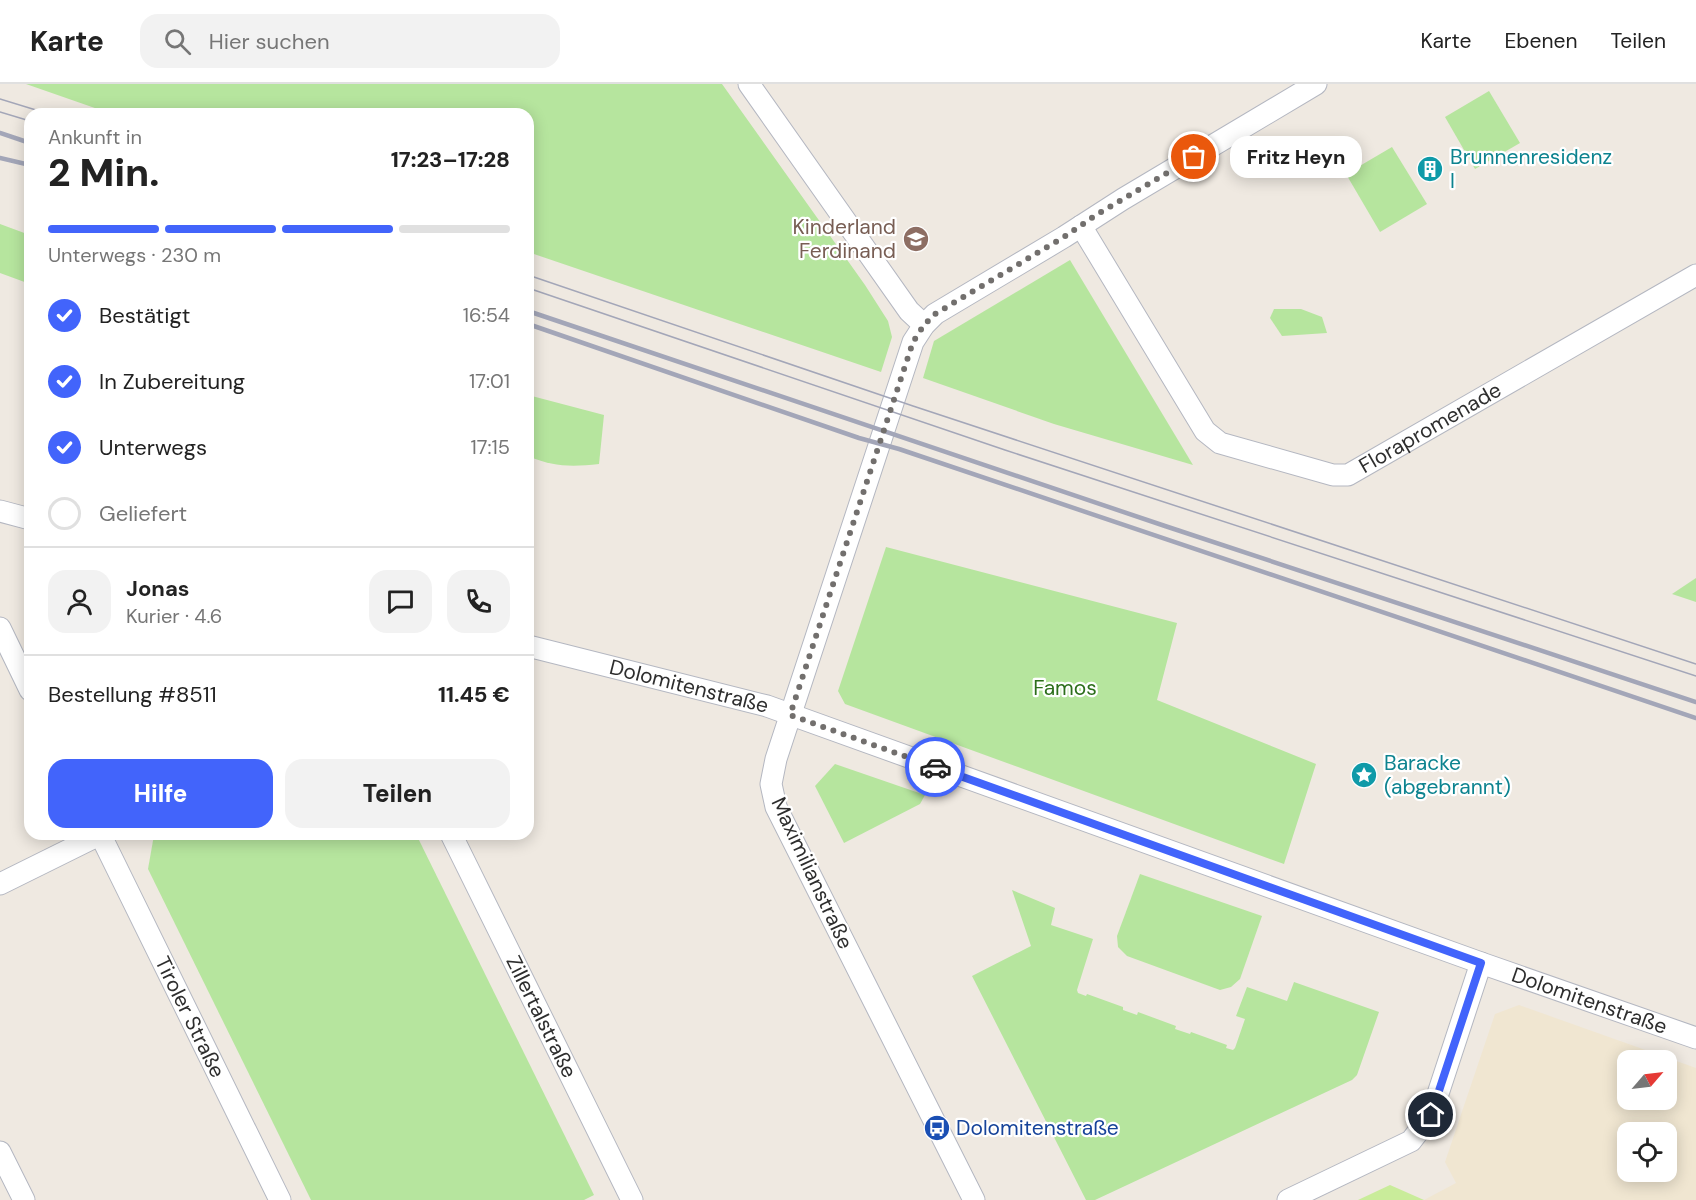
<!DOCTYPE html>
<html lang="de">
<meta charset="utf-8">
<style>
:root{--surface:#fff;--page:#f2f2f2;--text:#222;--muted:#767676;--line:#e0e0e0;--accent:#4264fb}
body{margin:0;font-family:"DM Sans",sans-serif;background:var(--page);color:var(--text);height:100vh;display:flex;flex-direction:column;font-size:22px;white-space:nowrap}
*{box-sizing:border-box;margin:0}
p{font-size:20px;color:var(--muted)}
.icon{flex:none;width:33px;height:33px;fill:none;stroke:currentColor;stroke-width:2;stroke-linecap:round;stroke-linejoin:round}
.map{position:relative;flex:1;overflow:hidden}
.panel{position:absolute;left:24px;top:24px;width:510px;height:732px;display:flex;flex-direction:column;background:var(--surface);border-radius:18px;box-shadow:0 3px 15px #0003}
.panel>*{flex:none}
.needle{width:39px;rotate:62deg}
.buttons{position:absolute;left:1617px;top:966px;display:grid;gap:12px}
.buttons a{display:grid;place-items:center;width:60px;height:60px;border-radius:12px;background:var(--surface);box-shadow:0 3px 15px #0003;font-size:30px}
.pin{position:absolute;display:grid;place-items:center;width:51px;height:51px;color:#fff;margin:-26px;border:3px solid #fff;border-radius:50%;box-shadow:0 2px 6px #0007}
.courier{position:absolute;display:grid;place-items:center;width:60px;height:60px;margin:-30px;border:4px solid #4264fb;border-radius:50%;background:#fff;color:#222;box-shadow:0 2px 8px #0007}
.bubble{position:absolute;height:42px;border-radius:18px;background:var(--surface);box-shadow:0 3px 15px #0003;font-size:20px;font-weight:800;line-height:42px;text-align:center}
.summary em{font-style:normal;font-weight:800}
.summary div{display:flex;flex-direction:column-reverse}
.summary{display:flex;align-items:center;justify-content:space-between;height:102px;padding:0 24px}
h1{font-size:39px;font-weight:800;line-height:45px}
.bar{display:grid;grid-template-columns:repeat(4,1fr);gap:9px 6px;align-content:center;height:72px;padding:0 24px}
.bar i{height:8px;border-radius:4px;background:var(--line)}
.bar .current{background:var(--accent)}
.bar p{grid-column:span 4}
.line{display:flex;align-items:center;gap:15px;padding:0 24px;border-top:2px solid var(--line)}
.line div{flex:1}
.round{display:grid;place-items:center;flex:none;width:63px;height:63px;border-radius:18px;background:var(--page)}
ol{padding:0 24px;list-style:none}
li{display:flex;align-items:center;gap:18px;height:66px}
li p{margin-inline-start:auto}
li .icon{padding:6px;border-radius:50%;background:var(--accent);color:#fff;stroke-width:4}
li:last-child{color:var(--muted)}
li i{width:33px;height:33px;border:3px solid var(--line);border-radius:50%}
.cta{display:flex;gap:12px;margin-top:auto;padding:12px 24px}
.cta a{flex:1;height:69px;border-radius:18px;background:var(--accent);color:#fff;font-size:24px;font-weight:800;line-height:69px;text-align:center}
.cta a+a{background:var(--page);color:var(--text)}
header{display:flex;align-items:center;gap:36px;box-sizing:border-box;height:84px;padding:0 30px;background:var(--surface);border-bottom:2px solid var(--line)}
header strong{font-size:28px}
nav{display:flex;gap:33px;margin-inline-start:auto;font-size:21px}
.search{width:420px;height:54px;background:var(--page);display:flex;align-items:center;gap:15px;box-sizing:border-box;padding:0 21px;border-radius:18px;color:var(--muted);font-size:22px}
.map>svg:first-child{display:block}
</style>
<header>
<strong>Karte</strong>
<div class="search"><svg class="icon" aria-label="search" viewBox="0 0 24 24"><circle cx="10" cy="10" r="6"/><path d="M15 15l6 6"/></svg>Hier suchen</div>
<nav><a>Karte</a><a>Ebenen</a><a>Teilen</a></nav>
</header>
<div class="map">
<svg width="1696" height="1116" viewBox="0 0 1696 1116">
<rect width="100%" height="100%" fill="#efe9e1"/>
<path fill="#f0e6d1" fill-rule="evenodd" d="M1519,921L1696,984V1116H1424L1456,1099L1445,1078L1495,930ZM1628,976H1666V1016H1628ZM1628,1048H1666V1088H1628Z"/>
<g fill="#b6e59e">
<polygon points="26,0 722,0 865,201 888,237 892,253 881,288 528,168 528,30 112,30"/>
<polygon points="1489,7 1520,59 1475,85 1445,33"/>
<polygon points="1392,63 1427,120 1380,148 1346,90"/>
<polygon points="0,140 27,150 30,149 30,200 0,189"/>
<polygon points="1070,176 1193,381 1054,340 923,294 934,257"/>
<polygon points="1274,225 1301,225 1322,233 1327,249 1282,252 1270,234"/>
<path d="M528,311L604,331L599,380C572,383 553,383 528,372Z"/>
<polygon points="886,463 1177,539 1157,616 1316,680 1284,780 845,620 838,607"/>
<polygon points="1696,494 1696,518 1672,510"/>
<polygon points="835,680 925,711 920,720 844,759 815,702"/>
<polygon points="157,750 416,750 594,1111 584,1116 311,1116 148,785 154,751"/>
<polygon points="1140,790 1262,832 1240,895 1231,903 1220,906 1127,872 1118,863 1117,852"/>
<polygon points="1012,806 1055,824 1051,841 1093,855 1077,906 1078,909 1086,912 1087,910 1123,923 1123,926 1137,931 1138,928 1176,942 1175,945 1190,950 1191,948 1227,961 1226,964 1233,966 1235,964 1245,935 1236,932 1247,903 1287,917 1294,898 1379,928 1357,991 1352,996 1095,1116 1086,1116 972,892 1031,862"/>
</g>
<polygon fill="#c9ec9a" points="1390,1101 1424,1116 1358,1116"/>
<g fill="none" stroke-linecap="round" stroke-linejoin="round">
<g stroke="#b4b7c1" stroke-width="23">
<g id="minor">
<polyline points="749,0 909,227 924,241"/>
<path id="s1" d="M1081,142L1205,347L1220,359L1333,391H1348L1696,191"/>
<polyline points="0,427 30,435"/>
<polyline points="0,544 30,606"/>
<path id="s2" d="M528,562L767,622L1481,879L1696,954"/>
<path id="s3" d="M100,750L280,1116"/>
<path id="s4" d="M451,750L632,1116"/>
<polyline points="0,800 101,750"/>
<polyline points="0,1068 24,1116"/>
<polyline points="974,1116 776,723 771,700 776,675 913,258 924,241 935,230 1064,153 1123,115 1316,0"/>
<polyline points="1288,1116 1411,1057 1431,1031 1481,879"/>
</g>
</g>
<use href="#minor" stroke="#fff" stroke-width="21"/>
<g stroke="#a3a6b8" stroke-width="1.5">
<polyline points="0,15 49,30"/>
<polyline points="0,28 30,37"/>
<polyline points="528,191 913,322 1696,580"/>
<polyline points="528,204 1005,366 1696,592"/>
</g>
<g stroke="#a3a6b8" stroke-width="4.5">
<polyline points="0,49 30,59"/>
<polyline points="0,74 30,81"/>
<polyline points="528,227 1165,442 1696,618"/>
<polyline points="528,240 859,354 899,365 1696,634"/>
</g>
</g>
<g fill="none" stroke-linecap="round" stroke-linejoin="round">
<polyline stroke="#726f6d" stroke-width="6" stroke-dasharray="0 10.8" points="935,683 790,631 913,258 924,241 935,230 1064,153 1096,131 1194,73"/>
<polyline stroke="#4264fb" stroke-width="8" points="935,683 1481,879 1431,1031"/>
</g>
<defs>
<g id="building-disc" transform="scale(1.35)"><circle r="9.5" fill="#0f9aa8" stroke="#fff"/><path d="M-4-6H4V6H1V3H-1V6H-4ZM-2.5-4.3h1.7v1.8h-1.7ZM.8-4.3h1.7v1.8H.8ZM-2.5-1h1.7V.8h-1.7ZM.8-1h1.7V.8H.8Z" fill="#fff"/></g>
<g id="school-disc" transform="scale(1.35)"><circle r="9.5" fill="#8d6e63" stroke="#fff"/><path d="M0-5L7-2L0 1L-7-2ZM-4 1L0 2.5L4 1V4Q0 6-4 4Z" fill="#fff"/></g>
<g id="sight-disc" transform="scale(1.35)"><circle r="9.5" fill="#0f9aa8" stroke="#fff"/><path d="M0-6L1.8-2.2L6-1.7L2.9 1.2L3.7 5.4L0 3.3L-3.7 5.4L-2.9 1.2L-6-1.7L-1.8-2.2Z" fill="#fff"/></g>
<g id="bus-disc" transform="scale(1.35)"><circle r="9.5" fill="#1a4fb4" stroke="#fff"/><path d="M-5-6H5V4H4V6H2V4H-2V6H-4V4H-5ZM-3.5-4V0h7V-4ZM-3.5 1.2v1.5H-2V1.2ZM2 1.2v1.5H3.5V1.2Z" fill="#fff"/></g>
</defs>
<g fill-rule="evenodd">
<use href="#building-disc" x="1430" y="85"/>
<use href="#school-disc" x="916" y="155"/>
<use href="#sight-disc" x="1364" y="691"/>
<use href="#bus-disc" x="937" y="1044"/>
</g>
<g text-anchor="middle" dominant-baseline="central" stroke-width="4.5" stroke-linejoin="round" paint-order="stroke">
<g font-size="21" fill="#0d838f" stroke="#fff" text-anchor="start">
<text x="1450" y="73">Brunnenresidenz<tspan x="1450" dy="24">I</tspan></text>
<text x="1384" y="679">Baracke<tspan x="1384" dy="24">(abgebrannt)</tspan></text>
</g>
<g font-size="21" fill="#785e54" stroke="#fff" text-anchor="end">
<text x="896" y="143">Kinderland<tspan x="896" dy="24">Ferdinand</tspan></text>
</g>
<g font-size="21" fill="#2e2e2e" stroke="#fff">
<text stroke="none"><textPath href="#s1" startOffset="486">Florapromenade</textPath></text>
<text stroke="none"><textPath href="#s2" startOffset="166">Dolomitenstraße</textPath></text>
<text transform="translate(812 789) rotate(65)">Maximilianstraße</text>
<text stroke="none"><textPath href="#s2" startOffset="1120">Dolomitenstraße</textPath></text>
<text stroke="none"><textPath href="#s3" startOffset="204">Tiroler Straße</textPath></text>
<text stroke="none"><textPath href="#s4" startOffset="204">Zillertalstraße</textPath></text>
</g>
<g font-size="21" fill="#2c6e1b" stroke="#fff">
<text x="1065" y="604">Famos</text>
</g>
<g font-size="21" fill="#164399" stroke="#fff" text-anchor="start">
<text x="956" y="1044">Dolomitenstraße</text>
</g>
</g>
</svg>
<div class="buttons">
<a><svg class="needle" viewBox="-14 -14 28 28"><path d="M0-13l5 13h-10z" fill="#e53935"/><path d="M0 13l5-13h-10z" fill="#767676"/></svg></a>
<a><svg class="icon" aria-label="locate" viewBox="0 0 24 24"><circle cx="12" cy="12" r="6"/><path d="M12 2v4M12 18v4M2 12h4M18 12h4"/></svg></a>
</div>
<div class="pin" style="left:1194px;top:73px;background:#ea580c"><svg class="icon" aria-label="bag" viewBox="0 0 24 24"><path d="M5 8h14l-1 12H6zM9 8a3 3 0 0 1 6 0"/></svg></div>
<div class="pin" style="left:1431px;top:1031px;background:#1f2937"><svg class="icon" aria-label="home" viewBox="0 0 24 24"><path d="M3 11l9-7 9 7M6 9v11h12V9"/></svg></div>
<div class="courier" style="left:935px;top:683px"><svg class="icon" aria-label="car" viewBox="0 0 24 24"><path d="M5 17H2v-5l4-1 3-4h7l3 4 3 1v5h-3M9 17h6M6 11h13"/><circle cx="7" cy="17" r="2"/><circle cx="17" cy="17" r="2"/></svg></div>
<div class="bubble" style="left:1230px;top:52px;width:132px">Fritz Heyn</div>
<section class="panel">
<div class="summary"><div><h1>2 Min.</h1><p>Ankunft in</p></div><em>17:23–17:28</em></div>
<div class="bar"><i class="current"></i><i class="current"></i><i class="current"></i><i></i><p>Unterwegs · 230 m</p></div>
<ol>
<li><svg class="icon" aria-label="check" viewBox="0 0 24 24"><path d="M5 12l5 5 9-10"/></svg>Bestätigt<p>16:54</p></li>
<li><svg class="icon" aria-label="check" viewBox="0 0 24 24"><path d="M5 12l5 5 9-10"/></svg>In Zubereitung<p>17:01</p></li>
<li><svg class="icon" aria-label="check" viewBox="0 0 24 24"><path d="M5 12l5 5 9-10"/></svg>Unterwegs<p>17:15</p></li>
<li><i></i>Geliefert</li>
</ol>
<div class="line" style="height:108px"><a class="round"><svg class="icon" aria-label="person" viewBox="0 0 24 24"><circle cx="12" cy="8" r="4"/><path d="M4 21q1-7 8-7t8 7"/></svg></a><div><b>Jonas</b><p>Kurier · 4.6</p></div><a class="round"><svg class="icon" aria-label="chat" viewBox="0 0 24 24"><path d="M4 5h16v11H9l-5 4z"/></svg></a><a class="round"><svg class="icon" aria-label="phone" viewBox="0 0 24 24"><path d="M5 4h4l2 5-3 2q2 4 5 5l2-3 5 2v4C11 20 4 13 5 4z"/></svg></a></div>
<div class="line" style="height:78px"><div>Bestellung #8511</div><b>11.45 €</b></div>
<div class="cta"><a>Hilfe</a><a>Teilen</a></div>
</section>
</div>
